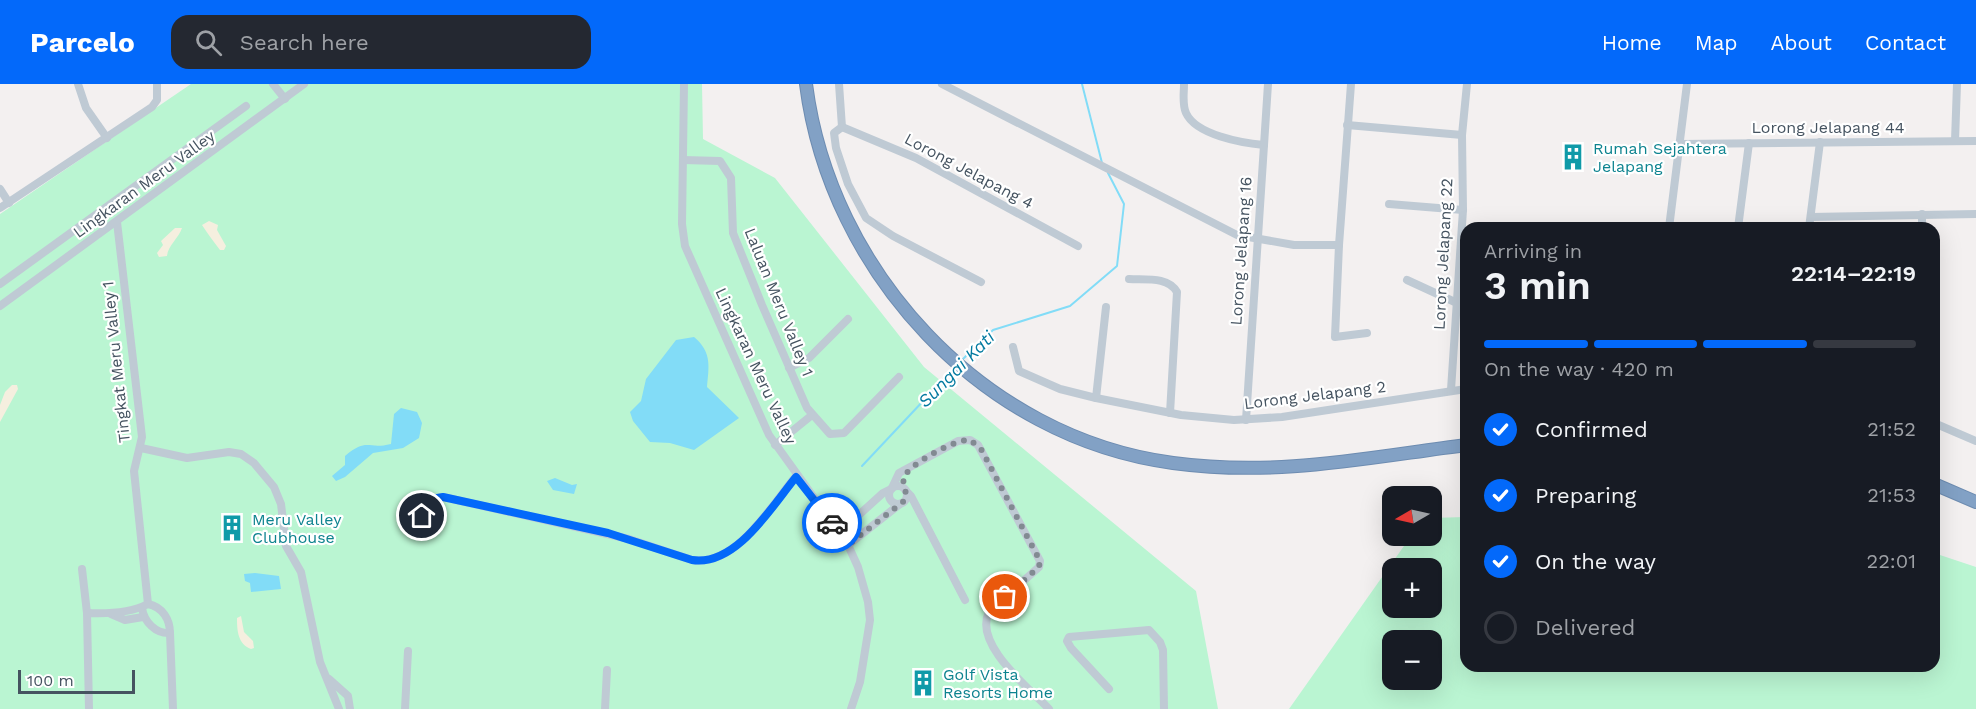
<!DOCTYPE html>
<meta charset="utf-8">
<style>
:root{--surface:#171b24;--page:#242831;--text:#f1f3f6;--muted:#9ea1a6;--line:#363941;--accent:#0369fa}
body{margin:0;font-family:"Work Sans",sans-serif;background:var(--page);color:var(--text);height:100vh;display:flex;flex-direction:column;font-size:22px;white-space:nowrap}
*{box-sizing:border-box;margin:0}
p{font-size:20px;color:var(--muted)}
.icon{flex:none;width:33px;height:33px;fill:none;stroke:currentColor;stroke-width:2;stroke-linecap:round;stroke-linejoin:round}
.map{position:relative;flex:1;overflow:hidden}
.drawer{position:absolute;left:1460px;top:138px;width:480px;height:450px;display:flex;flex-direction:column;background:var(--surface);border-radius:18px;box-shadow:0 6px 24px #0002}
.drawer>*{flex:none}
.needle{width:39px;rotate:261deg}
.controls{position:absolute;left:1382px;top:402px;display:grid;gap:12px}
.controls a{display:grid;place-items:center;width:60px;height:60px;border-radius:12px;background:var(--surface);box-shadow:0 6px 24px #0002;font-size:30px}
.scale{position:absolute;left:18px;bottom:15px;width:117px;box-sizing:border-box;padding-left:6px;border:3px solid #455360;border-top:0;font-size:16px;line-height:21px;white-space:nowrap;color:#455360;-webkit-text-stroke:4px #fff;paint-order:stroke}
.pin{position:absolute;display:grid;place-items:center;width:51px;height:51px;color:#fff;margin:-26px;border:3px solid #fff;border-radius:50%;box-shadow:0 2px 6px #0007}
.courier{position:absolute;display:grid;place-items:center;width:60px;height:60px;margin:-30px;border:4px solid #0369fa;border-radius:50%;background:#fff;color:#222;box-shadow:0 2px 8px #0007}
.overview em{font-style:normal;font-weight:600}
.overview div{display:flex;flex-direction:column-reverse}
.overview{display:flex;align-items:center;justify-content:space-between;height:102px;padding:0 24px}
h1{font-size:39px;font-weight:600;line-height:45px}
.bar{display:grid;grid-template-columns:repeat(4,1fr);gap:9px 6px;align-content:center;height:72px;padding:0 24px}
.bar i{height:8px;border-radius:4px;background:var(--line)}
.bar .selected{background:var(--accent)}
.bar p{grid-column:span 4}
ol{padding:0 24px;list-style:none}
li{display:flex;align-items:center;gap:18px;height:66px}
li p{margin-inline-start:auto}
li .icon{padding:6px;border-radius:50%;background:var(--accent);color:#fff;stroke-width:4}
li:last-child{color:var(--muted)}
li i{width:33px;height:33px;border:3px solid var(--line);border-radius:50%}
header{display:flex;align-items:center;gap:36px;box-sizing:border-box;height:84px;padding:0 30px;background:var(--accent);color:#fff}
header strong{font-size:28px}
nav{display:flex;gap:33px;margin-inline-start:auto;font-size:21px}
.search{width:420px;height:54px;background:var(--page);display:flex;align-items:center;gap:15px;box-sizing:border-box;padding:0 21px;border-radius:18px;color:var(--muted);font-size:22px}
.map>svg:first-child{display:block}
</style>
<header>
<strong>Parcelo</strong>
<div class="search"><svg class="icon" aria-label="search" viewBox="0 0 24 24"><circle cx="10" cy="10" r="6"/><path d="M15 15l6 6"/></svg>Search here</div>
<nav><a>Home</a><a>Map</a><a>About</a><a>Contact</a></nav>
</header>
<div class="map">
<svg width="1976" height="625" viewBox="0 0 1976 625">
<rect width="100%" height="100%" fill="#f3f0f0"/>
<g fill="#baf5d2" fill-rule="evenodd">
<polygon points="191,0 702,0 703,55 775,94 924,283 1196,507 1218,625 0,625 0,130"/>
<path d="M1465,433L1466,582H1934V469L1976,483V625H1289L1411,452H1431V434ZM1392,484H1431V524H1392ZM1392,556H1431V596H1392Z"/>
</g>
<g fill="#f5efdf">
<path d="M209,137L218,141L217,146L226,162L224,166H220C213,157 208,150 202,141Z"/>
<path d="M175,144H182C179,154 168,161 167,172L159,173L157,169L163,161L161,157Z"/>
<polygon points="12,301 17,301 18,305 0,338 0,321 5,308"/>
<path d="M241,532L244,548L253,557L254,564L251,565C238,560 237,547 237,534Z"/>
</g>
<g fill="#82dcf7">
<path d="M694,253C712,268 709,282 707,303L739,334L694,366L670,359L650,358L633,337L630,328L641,317L646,295L676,256Z"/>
<path d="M401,324L417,328L422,339L419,354L403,364L373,369L345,393L336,397L332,392L345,381V372C368,353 367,366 391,360L394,330Z"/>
<polygon points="555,394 572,401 577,400 574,410 553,406 547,397"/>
<polygon points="255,489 279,492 281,505 251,508 250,499 245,497 244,490"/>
</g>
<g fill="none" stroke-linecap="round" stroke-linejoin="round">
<g stroke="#82dcf7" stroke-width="2">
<polyline points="1082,0 1102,79"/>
<polyline points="963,275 993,246 1070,222 1117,182 1124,120 1108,89"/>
<polyline points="862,382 957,281"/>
</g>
<g stroke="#6d8cb1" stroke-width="14">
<g id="highway">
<path d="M806,0C830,188 983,354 1173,379C1277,393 1364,374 1466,361"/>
<polyline points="1934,400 1976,418"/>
</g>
</g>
<g stroke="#bfcad4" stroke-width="8">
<polyline points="78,0 86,24 107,54"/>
<polyline points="273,0 285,15"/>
<polyline points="684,0 682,140 685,162 769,351 848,461 858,483 868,518 870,536 860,598 851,625"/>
<polyline points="839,0 842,43"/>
<polyline points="942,0 1237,151 1294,161 1339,161 1351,0"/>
<path d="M1184,0C1184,10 1182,20 1186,29C1196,51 1242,59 1264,61"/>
<polyline points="1347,41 1462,51"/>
<polyline points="842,43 916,74 1078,162"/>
<polyline points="842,43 834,49 836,64 848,100 866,134 893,152 981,198"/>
<polyline points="1955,57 1957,0"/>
<polyline points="1680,60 1976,57"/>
<polyline points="683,76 720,77 731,94 733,149 762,221 807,324 830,350 844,349 899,293"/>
<polyline points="0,105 9,119"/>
<polyline points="1389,120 1463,126"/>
<polyline points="0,124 152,23 157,16 157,0"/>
<polyline points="1811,133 1976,130"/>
<polyline points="117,138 142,353 134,387 148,520"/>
<polyline points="1669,144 1687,0"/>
<polyline points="1738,144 1749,59"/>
<polyline points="1809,144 1820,58"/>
<polyline points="1922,144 1922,130"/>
<polyline points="1339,161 1335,253 1367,249"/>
<path d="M1129,195C1145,196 1168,192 1177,208L1170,329"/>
<polyline points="1407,196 1457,219"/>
<polyline points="0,200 246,22"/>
<polyline points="0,222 304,0"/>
<polyline points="1013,263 1019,287 1060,305 1096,314 1181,331 1234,336 1282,333 1466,305"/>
<polyline points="789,284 809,274 848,235"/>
<polyline points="1451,306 1463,126 1462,51 1467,0"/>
<polyline points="1096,314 1106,223"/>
<polyline points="1246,336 1268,0"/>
<polyline points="1934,339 1976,357"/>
<polyline points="775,361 812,331"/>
<polyline points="141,364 187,374 229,368 241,370 254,379 274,403 281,420 286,462 301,488 320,578 339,625"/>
<circle cx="898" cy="411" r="9"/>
<path d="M892,404L899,389L958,357L970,356L978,361L1040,477L1039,483L989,528C973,560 1029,604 1049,625"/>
<polyline points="906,407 911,412 965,516"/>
<path d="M414,446L432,415L443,413L629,455L692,476C736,483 771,422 796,392"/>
<polyline points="839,449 883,409 891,405"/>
<polyline points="848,461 900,420"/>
<polyline points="82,485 87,529"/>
<path d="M142,524C144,538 156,550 170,549C170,536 163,523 148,520"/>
<polyline points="111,530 125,536 143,533"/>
<polyline points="170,549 173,625"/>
<polyline points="329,595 348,612 350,625"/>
<polyline points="1109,605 1071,564 1067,557 1069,553 1149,546 1160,558 1163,566 1164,625"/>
<path d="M89,625L87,529C107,530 130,529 148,520"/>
<polyline points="405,625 408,567"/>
<polyline points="605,625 607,586"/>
</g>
<use href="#highway" stroke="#82a1c5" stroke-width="12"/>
</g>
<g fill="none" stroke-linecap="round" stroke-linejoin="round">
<path stroke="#828a92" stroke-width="6" stroke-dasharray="0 10.8" d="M832,439L848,461L904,417L906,410L903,395C907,381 955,355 970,356L981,365L1040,477L1039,483L1005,513"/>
<path stroke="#0369fa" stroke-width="8" d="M422,432L432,415L443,413L608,449L692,476C736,483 772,422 796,393L832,439"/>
</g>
<defs>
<g id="building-bare" transform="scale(2.07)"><path d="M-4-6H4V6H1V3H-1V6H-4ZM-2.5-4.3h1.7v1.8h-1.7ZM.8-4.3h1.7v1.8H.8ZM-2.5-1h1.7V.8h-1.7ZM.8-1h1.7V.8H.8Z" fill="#0f9aa8" stroke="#fff" stroke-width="2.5" paint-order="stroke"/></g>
</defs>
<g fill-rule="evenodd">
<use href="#building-bare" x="1573" y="73"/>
<use href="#building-bare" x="232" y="444"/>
<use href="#building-bare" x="923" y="599"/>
</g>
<g text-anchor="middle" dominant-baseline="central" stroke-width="4.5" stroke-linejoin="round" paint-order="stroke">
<g font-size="16" fill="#455360" stroke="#fff">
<text x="1828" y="43">Lorong Jelapang 44</text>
<text transform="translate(969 87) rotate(28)">Lorong Jelapang 4</text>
<text transform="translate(144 100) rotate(-36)">Lingkaran Meru Valley</text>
<text transform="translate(1241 167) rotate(-86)">Lorong Jelapang 16</text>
<text transform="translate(1443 170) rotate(-87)">Lorong Jelapang 22</text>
<text transform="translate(779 218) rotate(68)">Laluan Meru Valley 1</text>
<text transform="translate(116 278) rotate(-96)">Tingkat Meru Valley 1</text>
<text transform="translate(756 282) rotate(65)">Lingkaran Meru Valley</text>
<text transform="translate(1315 311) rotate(-7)">Lorong Jelapang 2</text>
</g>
<g font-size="16" fill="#0d838f" stroke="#fff" text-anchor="start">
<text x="1593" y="64">Rumah Sejahtera<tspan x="1593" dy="18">Jelapang</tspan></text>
<text x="252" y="435">Meru Valley<tspan x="252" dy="18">Clubhouse</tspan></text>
<text x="943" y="590">Golf Vista<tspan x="943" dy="18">Resorts Home</tspan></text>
</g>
<g font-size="18" font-style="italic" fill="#037aa0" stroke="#fff">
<text transform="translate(956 285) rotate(-45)">Sungai Kati</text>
</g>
</g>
</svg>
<div class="controls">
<a><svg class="needle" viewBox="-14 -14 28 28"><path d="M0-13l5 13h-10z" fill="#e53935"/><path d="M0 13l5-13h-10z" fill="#9ea1a6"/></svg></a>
<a>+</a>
<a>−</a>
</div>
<div class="scale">100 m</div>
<div class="pin" style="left:1005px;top:513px;background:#ea580c"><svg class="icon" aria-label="bag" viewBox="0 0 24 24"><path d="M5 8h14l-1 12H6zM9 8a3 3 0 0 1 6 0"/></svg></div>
<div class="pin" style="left:422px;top:432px;background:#1f2937"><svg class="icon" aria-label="home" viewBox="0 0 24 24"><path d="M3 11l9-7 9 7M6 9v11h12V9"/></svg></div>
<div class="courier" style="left:832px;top:439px"><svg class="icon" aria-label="car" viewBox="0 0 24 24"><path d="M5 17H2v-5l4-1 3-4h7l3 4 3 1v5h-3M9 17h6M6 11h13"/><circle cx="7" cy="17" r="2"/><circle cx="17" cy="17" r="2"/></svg></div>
<section class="drawer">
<div class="overview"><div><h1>3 min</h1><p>Arriving in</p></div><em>22:14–22:19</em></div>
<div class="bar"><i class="selected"></i><i class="selected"></i><i class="selected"></i><i></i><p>On the way · 420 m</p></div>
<ol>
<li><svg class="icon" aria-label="check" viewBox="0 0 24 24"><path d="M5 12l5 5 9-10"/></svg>Confirmed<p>21:52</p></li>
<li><svg class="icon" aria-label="check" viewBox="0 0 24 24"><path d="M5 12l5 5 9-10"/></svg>Preparing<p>21:53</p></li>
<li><svg class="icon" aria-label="check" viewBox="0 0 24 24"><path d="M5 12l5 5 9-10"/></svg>On the way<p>22:01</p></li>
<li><i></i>Delivered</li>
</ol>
</section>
</div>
